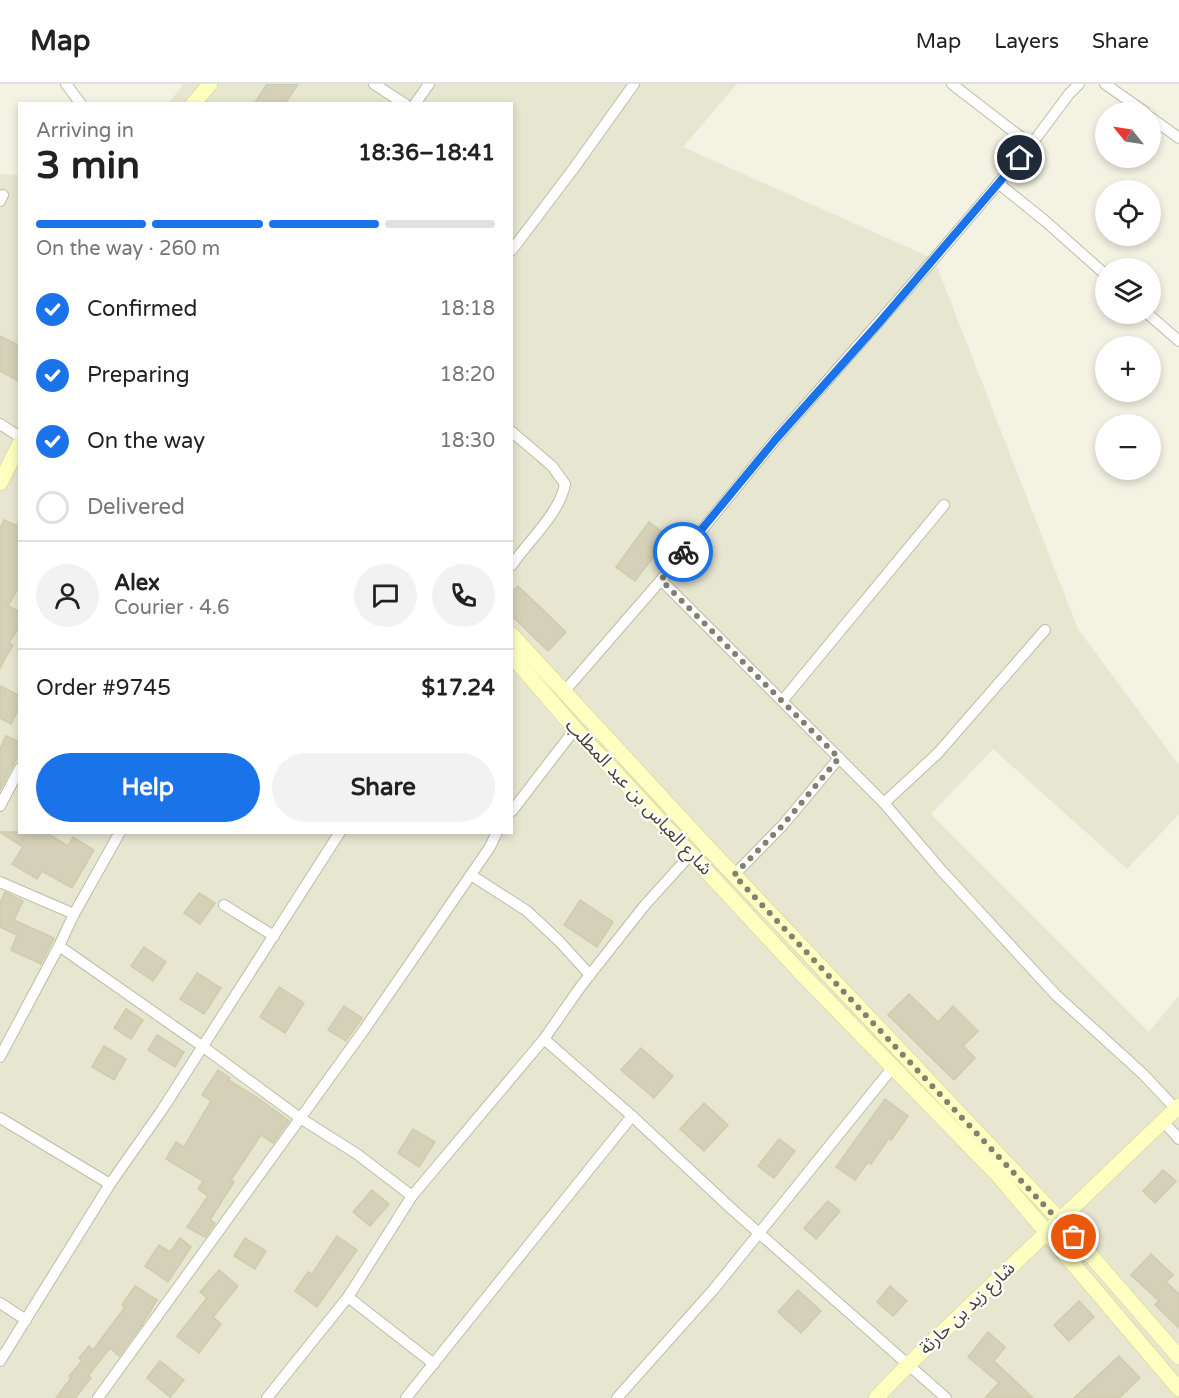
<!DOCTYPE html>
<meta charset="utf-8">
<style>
:root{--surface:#fff;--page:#f2f2f2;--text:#222;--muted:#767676;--line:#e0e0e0;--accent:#1a73e8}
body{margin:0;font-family:"Varela Round","Noto Sans Arabic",sans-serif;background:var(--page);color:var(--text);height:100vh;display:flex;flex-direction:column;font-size:22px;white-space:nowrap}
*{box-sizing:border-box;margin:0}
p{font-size:20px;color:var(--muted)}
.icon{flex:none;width:33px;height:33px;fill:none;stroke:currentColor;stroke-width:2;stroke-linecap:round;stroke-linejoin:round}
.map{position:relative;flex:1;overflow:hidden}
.sheet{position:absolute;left:18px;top:18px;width:495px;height:732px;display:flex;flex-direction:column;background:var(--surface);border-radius:0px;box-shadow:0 3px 9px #0003}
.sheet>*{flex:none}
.needle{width:39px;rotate:300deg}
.tools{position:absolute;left:1095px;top:18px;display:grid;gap:12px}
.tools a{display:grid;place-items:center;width:66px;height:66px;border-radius:50%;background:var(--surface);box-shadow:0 3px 9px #0003;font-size:30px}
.pin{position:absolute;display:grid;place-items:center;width:51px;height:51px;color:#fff;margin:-26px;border:3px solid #fff;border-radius:50%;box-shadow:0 2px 6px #0007}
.courier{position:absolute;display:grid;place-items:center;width:60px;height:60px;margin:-30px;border:4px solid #1a73e8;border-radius:50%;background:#fff;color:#222;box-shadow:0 2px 8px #0007}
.summary em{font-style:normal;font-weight:700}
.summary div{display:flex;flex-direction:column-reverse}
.summary{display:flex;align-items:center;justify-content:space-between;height:102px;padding:0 18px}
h1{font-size:39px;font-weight:700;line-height:45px}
.bar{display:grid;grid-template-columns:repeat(4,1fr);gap:9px 6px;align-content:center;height:72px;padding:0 18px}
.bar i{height:8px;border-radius:4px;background:var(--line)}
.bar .selected{background:var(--accent)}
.bar p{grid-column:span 4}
.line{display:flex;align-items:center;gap:15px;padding:0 18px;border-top:2px solid var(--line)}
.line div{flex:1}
.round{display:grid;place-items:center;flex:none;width:63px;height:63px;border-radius:32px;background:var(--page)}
ol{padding:0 18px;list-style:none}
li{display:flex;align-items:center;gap:18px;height:66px}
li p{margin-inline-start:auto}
li .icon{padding:6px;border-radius:50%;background:var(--accent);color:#fff;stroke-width:4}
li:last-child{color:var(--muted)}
li i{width:33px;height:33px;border:3px solid var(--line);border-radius:50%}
.primary-button{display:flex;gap:12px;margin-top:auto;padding:12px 18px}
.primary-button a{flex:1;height:69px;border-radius:36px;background:var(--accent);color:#fff;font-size:24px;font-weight:700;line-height:69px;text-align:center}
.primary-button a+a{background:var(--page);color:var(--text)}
header{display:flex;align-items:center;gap:36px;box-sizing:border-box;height:84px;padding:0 30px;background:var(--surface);border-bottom:2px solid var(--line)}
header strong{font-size:28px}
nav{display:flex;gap:33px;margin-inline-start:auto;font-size:21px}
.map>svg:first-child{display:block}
</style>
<header>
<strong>Map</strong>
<nav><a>Map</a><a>Layers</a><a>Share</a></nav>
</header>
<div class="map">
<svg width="1179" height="1314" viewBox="0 0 1179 1314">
<rect width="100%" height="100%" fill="#f3f2e3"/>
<polygon fill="#e7e6d1" points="183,0 737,0 683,63 934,175 1078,545 1179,681 1179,730 1127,785 993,665 931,730 1149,948 1179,911 1179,1314 0,1314 0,90 20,91 20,748 512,748 512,20 169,19"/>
<g fill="#d5d1b8" stroke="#d0cbab" stroke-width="1.5">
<polygon points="267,0 298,0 285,20 254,20"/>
<polygon points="0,252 20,262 20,298 0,287"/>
<polygon points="4,436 20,443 20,501 8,522 20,528 20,541 9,559 13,561 0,584 0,444"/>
<polygon points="649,438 669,453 635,497 616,483"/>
<polygon points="518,502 566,548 548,567 512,532 512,508"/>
<polygon points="0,602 20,612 20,622 11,640 0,634"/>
<polygon points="6,652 20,658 20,668 0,706 0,665"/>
<polygon points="0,748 45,748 68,762 73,753 94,766 72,804 42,787 37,795 12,780 23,763"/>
<polygon points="5,808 23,817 14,836 54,854 41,880 11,866 17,851 0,843 0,819"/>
<polygon points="199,809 215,819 200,840 184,829"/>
<polygon points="580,816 613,838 597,863 564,841"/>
<polygon points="144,863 166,878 153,897 131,882"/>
<polygon points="197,889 221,904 204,930 180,915"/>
<polygon points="279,903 304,919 285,949 260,933"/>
<polygon points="909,910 938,938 953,922 978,947 963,962 975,974 954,996 888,931"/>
<polygon points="344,922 362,934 346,957 328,946"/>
<polygon points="126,925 143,936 131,955 114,944"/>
<polygon points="157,951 184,968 175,983 148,966"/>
<polygon points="104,962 126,975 114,996 92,983"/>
<polygon points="641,964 673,992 654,1014 621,986"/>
<polygon points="218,986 230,994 228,996 258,1014 289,1037 273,1059 261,1051 231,1096 234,1098 210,1136 215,1139 205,1153 187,1143 208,1112 198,1105 203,1097 166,1075 176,1058 184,1063 211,1017 202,1011"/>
<polygon points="885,1015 908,1032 891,1056 889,1054 871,1080 868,1078 855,1096 836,1083"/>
<polygon points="704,1019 728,1041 704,1067 680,1045"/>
<polygon points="413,1045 435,1058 419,1083 398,1069"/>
<polygon points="779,1055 795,1067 774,1094 758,1082"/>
<polygon points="1163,1086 1176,1097 1155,1119 1143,1107"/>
<polygon points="372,1106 389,1120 370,1142 353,1128"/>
<polygon points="828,1117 840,1127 816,1155 804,1144"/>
<polygon points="337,1152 357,1166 317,1223 295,1207 308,1188 312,1190"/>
<polygon points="180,1154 191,1163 168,1198 145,1182 159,1161 170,1168"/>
<polygon points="245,1154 266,1167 255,1185 234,1172"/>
<polygon points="1151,1170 1173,1191 1166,1198 1179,1210 1179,1244 1155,1221 1159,1217 1131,1191"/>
<polygon points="219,1186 238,1202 213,1233 221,1240 199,1269 177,1252 207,1214 200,1208"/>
<polygon points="135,1202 157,1216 141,1242 119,1272 110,1264 88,1292 91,1294 75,1314 56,1314 71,1294 69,1292 82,1277 79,1274 89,1262 93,1266 125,1223 122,1221"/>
<polygon points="890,1202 907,1217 893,1232 877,1218"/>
<polygon points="798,1206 821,1227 801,1249 778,1228"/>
<polygon points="1079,1217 1094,1233 1069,1257 1054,1241"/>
<polygon points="988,1248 1005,1263 994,1277 1033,1314 985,1314 999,1299 968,1273"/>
<polygon points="1119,1272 1140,1294 1119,1314 1074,1314"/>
<polygon points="160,1277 184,1296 170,1313 147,1294"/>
</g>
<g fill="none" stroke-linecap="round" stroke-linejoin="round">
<g stroke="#bebca6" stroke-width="12">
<g id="street">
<polyline points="66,0 81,20"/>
<polyline points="374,0 405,20"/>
<polyline points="952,0 1031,61"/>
<polyline points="1105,0 1145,28"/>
<polyline points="415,20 429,0"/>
<polyline points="1150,33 1179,54"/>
<polyline points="998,99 1044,136 1106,191"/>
<polyline points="0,117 3,111"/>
<polyline points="512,166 574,84 634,0"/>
<polyline points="1148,230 1179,257"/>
<polyline points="0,340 20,353"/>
<path d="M512,348L552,382L565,400C560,429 528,457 512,481"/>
<polyline points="661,496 884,719 941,786 1056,911 1143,990 1176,1025"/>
<polyline points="563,609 661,496 776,355 934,175 1031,61 1069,10 1079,0"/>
<polyline points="783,616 944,421"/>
<polyline points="884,719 938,669 1045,546"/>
<polyline points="0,722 20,684"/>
<polyline points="512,727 575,645"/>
<polyline points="471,791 527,827 559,857 590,891"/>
<polyline points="734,791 782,742 839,674"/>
<polyline points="0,798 74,830"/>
<polyline points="224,821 274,852"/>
<polyline points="59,862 202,962 300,1034 357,1070 412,1112"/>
<polyline points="544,955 632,1032 734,1127 946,1314"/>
<polyline points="0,973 59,862 74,830 120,748"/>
<polyline points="0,1034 110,1100"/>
<polyline points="1163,1037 1179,1055"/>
<polyline points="348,1213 434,1280"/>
<polyline points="0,1219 26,1236"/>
<polyline points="0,1277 110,1100 162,1026 340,748"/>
<polyline points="98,1314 364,946 490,763 497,748"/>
<polyline points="267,1314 348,1213 412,1112 544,955 581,902 645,821 692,769"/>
<polyline points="406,1314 632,1032"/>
<polyline points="617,1314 714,1205 893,983"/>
</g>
</g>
<g stroke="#d2d18e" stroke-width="16">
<g id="secondary">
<polyline points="193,20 210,0"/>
<polyline points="0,399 20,359"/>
<polyline points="512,551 700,755 1060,1136 1179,1273"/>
<polyline points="512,572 575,645 799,887 997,1090 1179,1305"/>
<polyline points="876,1314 908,1281 1179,1022"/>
</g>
</g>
<use href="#street" stroke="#fff" stroke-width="10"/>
<use href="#secondary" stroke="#feffc1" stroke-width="15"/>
</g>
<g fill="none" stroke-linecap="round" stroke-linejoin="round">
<polyline stroke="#828071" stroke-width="6" stroke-dasharray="0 10.8" points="683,468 661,496 839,674 782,742 734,791 1074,1153"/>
<polyline stroke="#1a73e8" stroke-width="8" points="683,468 776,355 879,239 1020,74"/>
</g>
<g text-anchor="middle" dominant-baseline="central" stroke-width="4.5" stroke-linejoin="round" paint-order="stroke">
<g font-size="18" fill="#454233" stroke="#fff">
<text transform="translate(639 713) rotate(47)">شارع العباس بن عبد المطلب</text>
<text transform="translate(967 1224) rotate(-44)">شارع زيد بن حارثة</text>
</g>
</g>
</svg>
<div class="tools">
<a><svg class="needle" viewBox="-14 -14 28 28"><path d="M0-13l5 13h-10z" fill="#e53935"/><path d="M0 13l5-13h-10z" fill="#767676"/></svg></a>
<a><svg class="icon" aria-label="locate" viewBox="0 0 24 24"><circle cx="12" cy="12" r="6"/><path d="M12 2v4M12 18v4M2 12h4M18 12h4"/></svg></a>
<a><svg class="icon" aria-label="layers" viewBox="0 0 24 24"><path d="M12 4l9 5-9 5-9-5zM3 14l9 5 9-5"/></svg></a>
<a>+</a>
<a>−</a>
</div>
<div class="pin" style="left:1074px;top:1153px;background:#ea580c"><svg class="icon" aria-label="bag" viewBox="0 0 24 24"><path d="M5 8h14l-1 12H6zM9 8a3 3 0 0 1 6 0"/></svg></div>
<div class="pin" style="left:1020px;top:74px;background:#1f2937"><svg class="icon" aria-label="home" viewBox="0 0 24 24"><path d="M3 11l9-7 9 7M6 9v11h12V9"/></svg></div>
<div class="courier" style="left:683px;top:468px"><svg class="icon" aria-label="bike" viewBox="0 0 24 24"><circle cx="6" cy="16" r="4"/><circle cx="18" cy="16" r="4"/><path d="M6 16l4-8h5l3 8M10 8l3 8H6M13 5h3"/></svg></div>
<section class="sheet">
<div class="summary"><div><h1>3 min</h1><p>Arriving in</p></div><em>18:36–18:41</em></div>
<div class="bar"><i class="selected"></i><i class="selected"></i><i class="selected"></i><i></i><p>On the way · 260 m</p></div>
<ol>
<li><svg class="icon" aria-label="check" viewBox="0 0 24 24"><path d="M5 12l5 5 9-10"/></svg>Confirmed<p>18:18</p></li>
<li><svg class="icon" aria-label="check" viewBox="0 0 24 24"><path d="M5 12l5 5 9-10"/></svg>Preparing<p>18:20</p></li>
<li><svg class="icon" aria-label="check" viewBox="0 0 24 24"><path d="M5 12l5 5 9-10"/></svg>On the way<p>18:30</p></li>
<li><i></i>Delivered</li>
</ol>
<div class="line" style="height:108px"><a class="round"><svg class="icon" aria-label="person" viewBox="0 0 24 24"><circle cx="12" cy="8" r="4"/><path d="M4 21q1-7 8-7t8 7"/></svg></a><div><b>Alex</b><p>Courier · 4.6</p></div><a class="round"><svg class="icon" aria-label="chat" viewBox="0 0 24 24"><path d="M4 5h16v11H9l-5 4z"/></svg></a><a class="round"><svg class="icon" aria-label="phone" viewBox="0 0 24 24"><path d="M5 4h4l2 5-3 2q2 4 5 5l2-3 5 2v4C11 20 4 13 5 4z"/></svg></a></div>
<div class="line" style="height:78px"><div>Order #9745</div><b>$17.24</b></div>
<div class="primary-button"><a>Help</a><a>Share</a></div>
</section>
</div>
